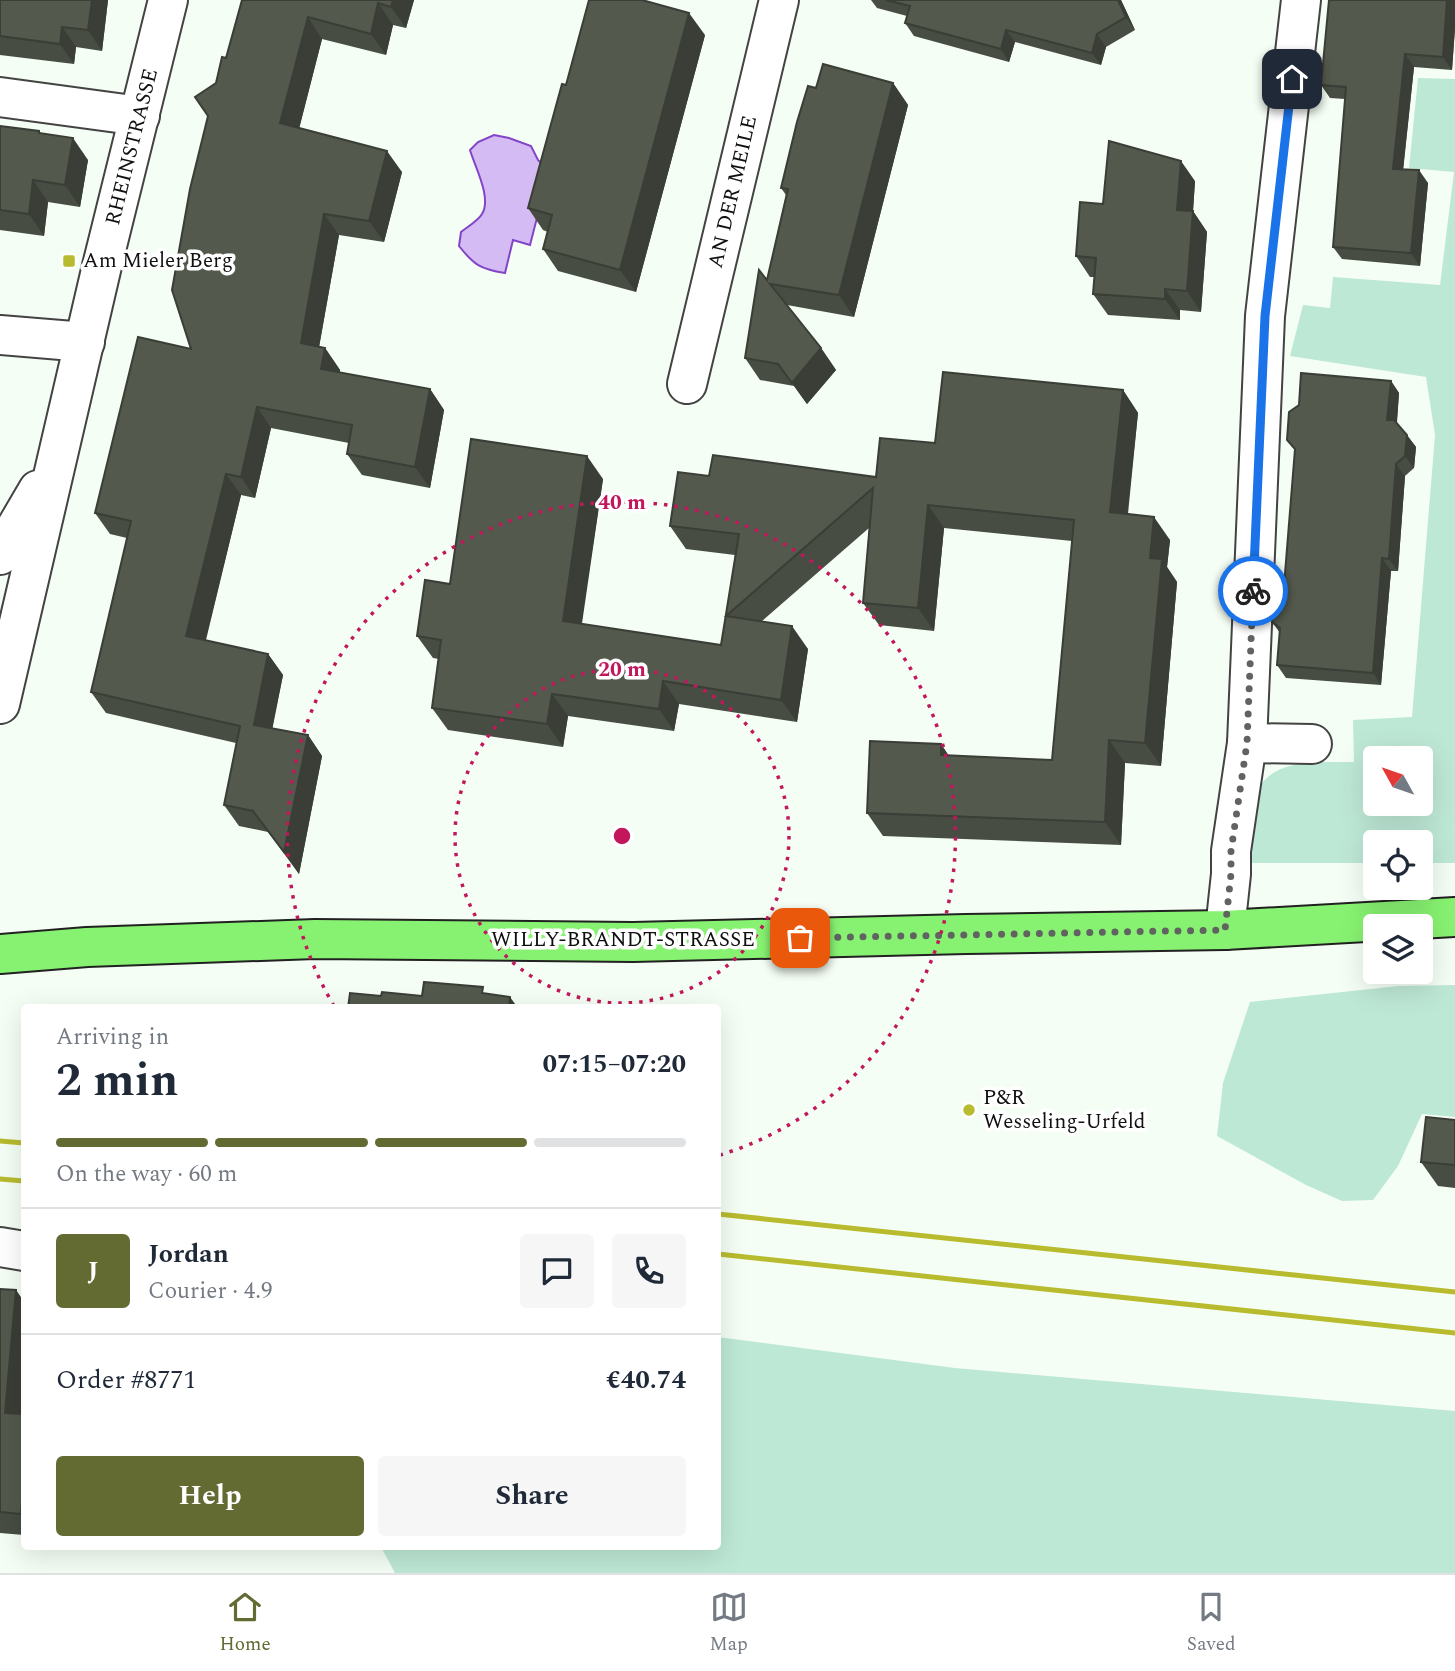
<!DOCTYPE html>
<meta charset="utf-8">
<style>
:root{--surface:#fff;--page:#f6f6f7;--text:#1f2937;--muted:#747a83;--line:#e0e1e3;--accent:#646b32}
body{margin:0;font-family:Spectral,serif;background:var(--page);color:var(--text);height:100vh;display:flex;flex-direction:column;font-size:26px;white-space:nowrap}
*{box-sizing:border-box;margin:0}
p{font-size:23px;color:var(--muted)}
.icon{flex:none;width:38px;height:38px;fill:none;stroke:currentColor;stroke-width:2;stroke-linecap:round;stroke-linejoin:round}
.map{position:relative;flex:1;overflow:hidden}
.sheet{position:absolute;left:21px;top:1004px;width:700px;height:546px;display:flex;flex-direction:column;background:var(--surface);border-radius:7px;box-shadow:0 7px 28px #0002}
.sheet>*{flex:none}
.needle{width:46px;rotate:310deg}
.fabs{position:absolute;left:1363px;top:746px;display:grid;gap:14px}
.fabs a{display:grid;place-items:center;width:70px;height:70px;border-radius:7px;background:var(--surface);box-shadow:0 7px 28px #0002;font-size:35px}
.pin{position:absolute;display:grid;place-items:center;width:60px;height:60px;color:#fff;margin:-30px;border-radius:14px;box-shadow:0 4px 10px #0006}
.courier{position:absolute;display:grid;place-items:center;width:70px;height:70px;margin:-35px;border:5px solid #1a73e8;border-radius:50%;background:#fff;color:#222;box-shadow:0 2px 9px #0007}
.head em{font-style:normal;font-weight:700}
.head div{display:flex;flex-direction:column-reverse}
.head{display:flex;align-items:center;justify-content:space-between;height:119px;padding:0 35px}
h1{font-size:46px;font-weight:700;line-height:52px}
.bar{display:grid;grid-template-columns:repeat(4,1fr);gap:10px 7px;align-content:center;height:84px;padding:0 35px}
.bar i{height:9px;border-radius:5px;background:var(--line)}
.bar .on{background:var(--accent)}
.bar p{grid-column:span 4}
.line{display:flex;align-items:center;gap:18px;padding:0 35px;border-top:2px solid var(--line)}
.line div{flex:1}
.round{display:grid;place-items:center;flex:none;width:74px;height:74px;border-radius:7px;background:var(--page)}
.action{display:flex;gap:14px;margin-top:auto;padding:14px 35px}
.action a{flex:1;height:80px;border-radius:7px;background:var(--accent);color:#fff;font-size:28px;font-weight:700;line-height:80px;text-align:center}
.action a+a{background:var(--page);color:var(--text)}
.dock{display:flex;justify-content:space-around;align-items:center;height:98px;border-top:2px solid var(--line);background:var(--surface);font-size:19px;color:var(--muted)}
.dock a{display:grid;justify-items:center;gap:4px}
.dock .on{color:var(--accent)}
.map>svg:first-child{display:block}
</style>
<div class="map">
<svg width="1455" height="1573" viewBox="0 0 1455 1573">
<rect width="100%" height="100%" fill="#f5fef4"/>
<g fill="#bee8d6" fill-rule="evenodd">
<path d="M1418,78L1455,79V863H1421V842H1376L1375,863H1250C1253,843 1251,823 1254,803C1262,756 1318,763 1354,762L1353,720L1412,717L1435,435L1426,377L1290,356L1303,305L1330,308L1333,277L1440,285L1454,172L1409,168ZM1376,758H1421V803H1376Z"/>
<polygon points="1455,985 1455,1117 1422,1114 1398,1166 1373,1200 1342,1201 1306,1185 1217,1136 1223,1083 1250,1002 1398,986"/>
<polygon points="718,1337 955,1368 1455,1411 1455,1573 395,1573 381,1547 718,1547"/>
</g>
<path fill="#d4bbf4" stroke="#8345c8" stroke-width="2" d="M494,135L509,138L531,146L538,160L549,171L530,245L513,240L505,273C480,269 474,265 459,246L461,232C467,227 478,221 482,214C492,198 475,167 470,150L478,142Z"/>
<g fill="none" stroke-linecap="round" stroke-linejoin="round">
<g stroke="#434343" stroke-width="42">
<g id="minor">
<polyline points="0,97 140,116"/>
<polyline points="0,335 85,342"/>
<polyline points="687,384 779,0"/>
<polyline points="0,555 38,490"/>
<polyline points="0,704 101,270 168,0"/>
<polyline points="1247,743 1312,744"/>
<polyline points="1225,930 1231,874 1231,851 1247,743 1265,316 1301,0"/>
<polyline points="0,1247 24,1251"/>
</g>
</g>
<g stroke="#212121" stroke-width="42">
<polyline id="major" points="0,954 87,947 315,939 633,942 966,934 1225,930 1455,917"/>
</g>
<use href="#minor" stroke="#fff" stroke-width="38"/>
<use href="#major" stroke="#87f271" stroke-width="38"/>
<g stroke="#b8bb2d" stroke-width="5">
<polyline points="0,1141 24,1143"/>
<polyline points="0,1179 24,1181"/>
<polyline points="718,1214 1455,1292"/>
<polyline points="718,1254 1455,1333"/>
</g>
</g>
<g fill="#474d42">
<polygon points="0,0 108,0 102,51 76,47 74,64 0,55"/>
<polygon points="242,0 414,0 406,28 393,25 386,55 322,39 299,128 402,172 384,242 339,235 319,347 325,348 340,370 340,373 430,389 444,410 430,488 362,475 347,454 349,443 271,428 255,498 241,495 206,640 268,654 283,675 272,728 308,735 322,756 299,874 268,832 239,826 224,805 236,743 106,713 91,692 127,538 110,534 95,513 191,349 216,83 226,58"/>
<polygon points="871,0 1121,0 1135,30 1106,47 1101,65 1015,42 1009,62 914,36 905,23 907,16 877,8"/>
<polygon points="1455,0 1455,28 1452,70 1414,67 1403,169 1428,183 1420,266 1342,259 1333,247 1345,99 1330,98 1321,85"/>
<polygon points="705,35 636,292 558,271 543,249 548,232 543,230 528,208"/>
<polygon points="893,83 908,105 854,317 787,305 821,348 836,370 807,404 794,386 760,380 745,358 767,280 786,195 781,188 816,88"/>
<polygon points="0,126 39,131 41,133 88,160 80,207 48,202 44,236 0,230"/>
<polygon points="1195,181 1193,211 1207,232 1201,312 1180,310 1180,320 1108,315 1093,294 1095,277 1090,277 1076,256 1103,204"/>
<polygon points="1391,381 1399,393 1397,423 1416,447 1414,468 1405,476 1398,571 1391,571 1381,685 1286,678 1277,665 1280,633 1272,622 1284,586 1295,450 1287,440"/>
<polygon points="1123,390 1138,413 1128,514 1170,540 1167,567 1177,582 1161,766 1125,763 1121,845 883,836 867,813 941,744 949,756 1052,760 1072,541 944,528 934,631 879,625 863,603 869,528 762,621 808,649 797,722 679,704 674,731 568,716 563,747 448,730 432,708 439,659 433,658 417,636 450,584 603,479 581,624 721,645 735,555 686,549 670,526 709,476 876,477 935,443"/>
<polygon points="1455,1120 1455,1188 1438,1186 1421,1162"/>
<polygon points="0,1289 16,1290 24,1302 24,1390 22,1414 24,1414 24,1535 0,1533"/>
</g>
<g fill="#3a3e36">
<polygon points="92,0 108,0 102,51 88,30"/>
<polygon points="393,0 414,0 406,28 391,7"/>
<polygon points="1118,0 1121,0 1135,30 1126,17"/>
<polygon points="1447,0 1455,0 1455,28 1452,70 1443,57"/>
<polygon points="378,3 393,25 386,55 371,34"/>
<polygon points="689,13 705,35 636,292 620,270"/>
<polygon points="308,17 322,39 295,145 280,123"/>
<polygon points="62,27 76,47 74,64 60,44"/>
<polygon points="1006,30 1015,42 1009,62 1001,49"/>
<polygon points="1097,34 1106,47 1101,65 1092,53"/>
<polygon points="1405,54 1414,67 1402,181 1393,169"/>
<polygon points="893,83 908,105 854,317 839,295"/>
<polygon points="73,138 88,160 80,207 65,185"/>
<polygon points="387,151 402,172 384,242 369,221"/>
<polygon points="1181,161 1195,181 1193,211 1207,232 1201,312 1187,291 1177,210"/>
<polygon points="1419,170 1428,183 1420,266 1411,253"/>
<polygon points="33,180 48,202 44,236 29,214"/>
<polygon points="324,214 339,235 316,364 301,343"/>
<polygon points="1165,289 1180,310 1180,320 1165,299"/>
<polygon points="325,348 340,370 336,390 321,369"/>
<polygon points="821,348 836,370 807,404 792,383"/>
<polygon points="1391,381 1399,393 1396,432 1387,420"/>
<polygon points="430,389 444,410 430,488 415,467"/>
<polygon points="1123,390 1138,413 1125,534 1110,512"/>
<polygon points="257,407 271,428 255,498 241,477"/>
<polygon points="1407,435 1416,447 1414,468 1405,456"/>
<polygon points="587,456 603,479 579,644 563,621"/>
<polygon points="1396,464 1405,476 1398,571 1389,559"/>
<polygon points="226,474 241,495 201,658 186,636"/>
<polygon points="928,505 944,528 934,631 918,608"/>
<polygon points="1154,517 1170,540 1167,567 1177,582 1161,766 1145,743 1150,558"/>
<polygon points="1382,558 1391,571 1381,685 1373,673"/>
<polygon points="792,626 808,649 797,722 781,700"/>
<polygon points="268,654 283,675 269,746 254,725"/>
<polygon points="663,681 679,704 674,731 659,709"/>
<polygon points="552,694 568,716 563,747 547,724"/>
<polygon points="308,735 322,756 299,874 284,852"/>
<polygon points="1109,740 1125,763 1121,845 1105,822"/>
<polygon points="941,744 956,767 941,755"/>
<polygon points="510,997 518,1008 509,1008"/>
<polygon points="16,1290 24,1302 24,1390 21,1435 5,1413"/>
<polygon points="24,1477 24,1519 21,1514"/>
</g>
<g fill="#53594d" stroke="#3a3e36" stroke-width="2">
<polygon points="0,0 92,0 88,30 62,27 60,44 0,36"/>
<polygon points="242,0 393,0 391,7 378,3 371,34 308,17 280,123 387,151 369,221 324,214 301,343 325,348 321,369 430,389 415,467 347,454 352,425 257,407 241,477 226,474 186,636 268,654 254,725 308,735 284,852 253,811 224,805 240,726 91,692 131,521 95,513 138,337 191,349 172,290 190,189 208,116 195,97 216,83 222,57 226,58"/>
<polygon points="589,0 642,0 689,13 620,270 543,249 552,215 528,208 562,84 566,85"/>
<polygon points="886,0 1118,0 1126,17 1097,34 1092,53 1006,30 1001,49 905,23 910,6"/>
<polygon points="1329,0 1447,0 1443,57 1405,54 1393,169 1419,170 1411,253 1333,247 1346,87 1321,85"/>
<polygon points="823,64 893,83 839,295 770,284 821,348 792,383 778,364 745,358 759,270 767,280 788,189 781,188 797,122 808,86 816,88"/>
<polygon points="0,126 39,131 39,133 73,138 65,185 33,180 29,214 0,210"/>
<polygon points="1109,141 1181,161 1177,210 1193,211 1187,291 1165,289 1165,299 1093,294 1096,258 1076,256 1080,202 1103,204"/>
<polygon points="943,372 1123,390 1110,512 1154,517 1150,558 1162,559 1145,743 1109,740 1105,822 867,813 870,741 941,744 941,755 1052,760 1074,520 928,505 918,608 863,603 873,488 726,616 792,626 781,700 663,681 659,709 552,694 547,724 432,708 441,640 417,636 425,580 450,584 471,439 587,456 563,621 721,645 739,534 670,526 678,472 709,476 713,455 876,477 880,438 935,443"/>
<polygon points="1301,373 1391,381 1387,420 1394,420 1407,435 1405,456 1396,464 1389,559 1382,558 1373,673 1277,665 1280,628 1272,622 1275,590 1284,586 1295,449 1287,440 1289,412 1299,405"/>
<polygon points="424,982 483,987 482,993 510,997 509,1008 348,1008 350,993 381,996 382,992 422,996"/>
<polygon points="1426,1117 1455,1120 1455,1165 1421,1162"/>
<polygon points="0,1289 16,1290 5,1413 24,1414 24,1477 21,1514 0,1512"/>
</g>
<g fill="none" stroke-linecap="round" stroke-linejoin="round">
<polyline stroke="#606360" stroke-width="7" stroke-dasharray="0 12.6" points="800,938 1225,930 1231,874 1231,851 1247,743 1253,591"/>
<polyline stroke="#1a73e8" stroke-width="9" points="1253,591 1265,316 1292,79"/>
</g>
<g fill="none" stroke="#c2185b" stroke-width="3.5" stroke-dasharray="3.5 7">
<circle cx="622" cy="836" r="167"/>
<path d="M334 1006A334 334 0 1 1 720 1155"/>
</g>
<g fill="#b8bb2d" stroke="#fff" stroke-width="2.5">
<rect x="62" y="254" width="14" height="14" rx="3.5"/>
<circle cx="969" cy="1110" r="7"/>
</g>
<g text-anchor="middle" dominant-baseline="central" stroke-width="7" stroke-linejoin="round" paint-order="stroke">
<g font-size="21" fill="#101010" stroke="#fff">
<text transform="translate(132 147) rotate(-76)">RHEINSTRASSE</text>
<text transform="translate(733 192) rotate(-77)">AN DER MEILE</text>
<text x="623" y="940">WILLY-BRANDT-STRASSE</text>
</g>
<g font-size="21" fill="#101010" stroke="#fff" text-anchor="start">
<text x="83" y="261">Am Mieler Berg</text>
<text x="983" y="1098">P&amp;R<tspan x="983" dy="24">Wesseling-Urfeld</tspan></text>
</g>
</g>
<circle cx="622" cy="836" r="10" fill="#c2185b" stroke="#fff" stroke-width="3.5"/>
<g font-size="21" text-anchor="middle" font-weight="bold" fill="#c2185b" stroke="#fff" stroke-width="7" stroke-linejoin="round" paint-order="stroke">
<text x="622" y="509">40 m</text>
<text x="622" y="676">20 m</text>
</g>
</svg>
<div class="fabs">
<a><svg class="needle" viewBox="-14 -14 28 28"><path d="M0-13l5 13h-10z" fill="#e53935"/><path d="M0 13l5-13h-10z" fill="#747a83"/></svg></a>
<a><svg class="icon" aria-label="locate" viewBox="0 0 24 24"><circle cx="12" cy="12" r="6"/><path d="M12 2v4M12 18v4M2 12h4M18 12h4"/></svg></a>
<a><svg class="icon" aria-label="layers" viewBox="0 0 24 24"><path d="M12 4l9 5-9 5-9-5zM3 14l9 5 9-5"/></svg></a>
</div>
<div class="pin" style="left:800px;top:938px;background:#ea580c"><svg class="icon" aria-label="bag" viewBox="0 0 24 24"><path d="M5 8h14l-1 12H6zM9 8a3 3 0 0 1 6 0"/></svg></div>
<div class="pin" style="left:1292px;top:79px;background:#1f2937"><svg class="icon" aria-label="home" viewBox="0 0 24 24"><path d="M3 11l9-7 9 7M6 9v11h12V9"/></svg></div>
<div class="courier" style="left:1253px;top:591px"><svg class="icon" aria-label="bike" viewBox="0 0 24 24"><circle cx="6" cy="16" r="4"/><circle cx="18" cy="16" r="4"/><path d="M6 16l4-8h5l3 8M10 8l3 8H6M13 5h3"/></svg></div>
<section class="sheet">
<div class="head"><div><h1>2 min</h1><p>Arriving in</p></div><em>07:15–07:20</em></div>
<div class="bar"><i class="on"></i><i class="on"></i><i class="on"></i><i></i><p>On the way · 60 m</p></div>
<div class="line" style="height:126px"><b class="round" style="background:var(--accent);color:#fff">J</b><div><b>Jordan</b><p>Courier · 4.9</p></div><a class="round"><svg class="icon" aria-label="chat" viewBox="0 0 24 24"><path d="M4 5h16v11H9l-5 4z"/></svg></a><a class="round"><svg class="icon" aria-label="phone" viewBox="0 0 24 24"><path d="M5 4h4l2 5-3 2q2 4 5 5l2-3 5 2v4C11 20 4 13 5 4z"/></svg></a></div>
<div class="line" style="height:91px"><div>Order #8771</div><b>€40.74</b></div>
<div class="action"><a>Help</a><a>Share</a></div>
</section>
</div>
<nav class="dock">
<a class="on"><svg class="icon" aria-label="home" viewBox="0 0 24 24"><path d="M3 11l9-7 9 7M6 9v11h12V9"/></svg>Home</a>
<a><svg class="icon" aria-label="map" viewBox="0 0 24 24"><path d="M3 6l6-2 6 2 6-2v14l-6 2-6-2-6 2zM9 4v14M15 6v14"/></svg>Map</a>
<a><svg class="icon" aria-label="saved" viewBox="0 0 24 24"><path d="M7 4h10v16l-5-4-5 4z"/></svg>Saved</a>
</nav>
